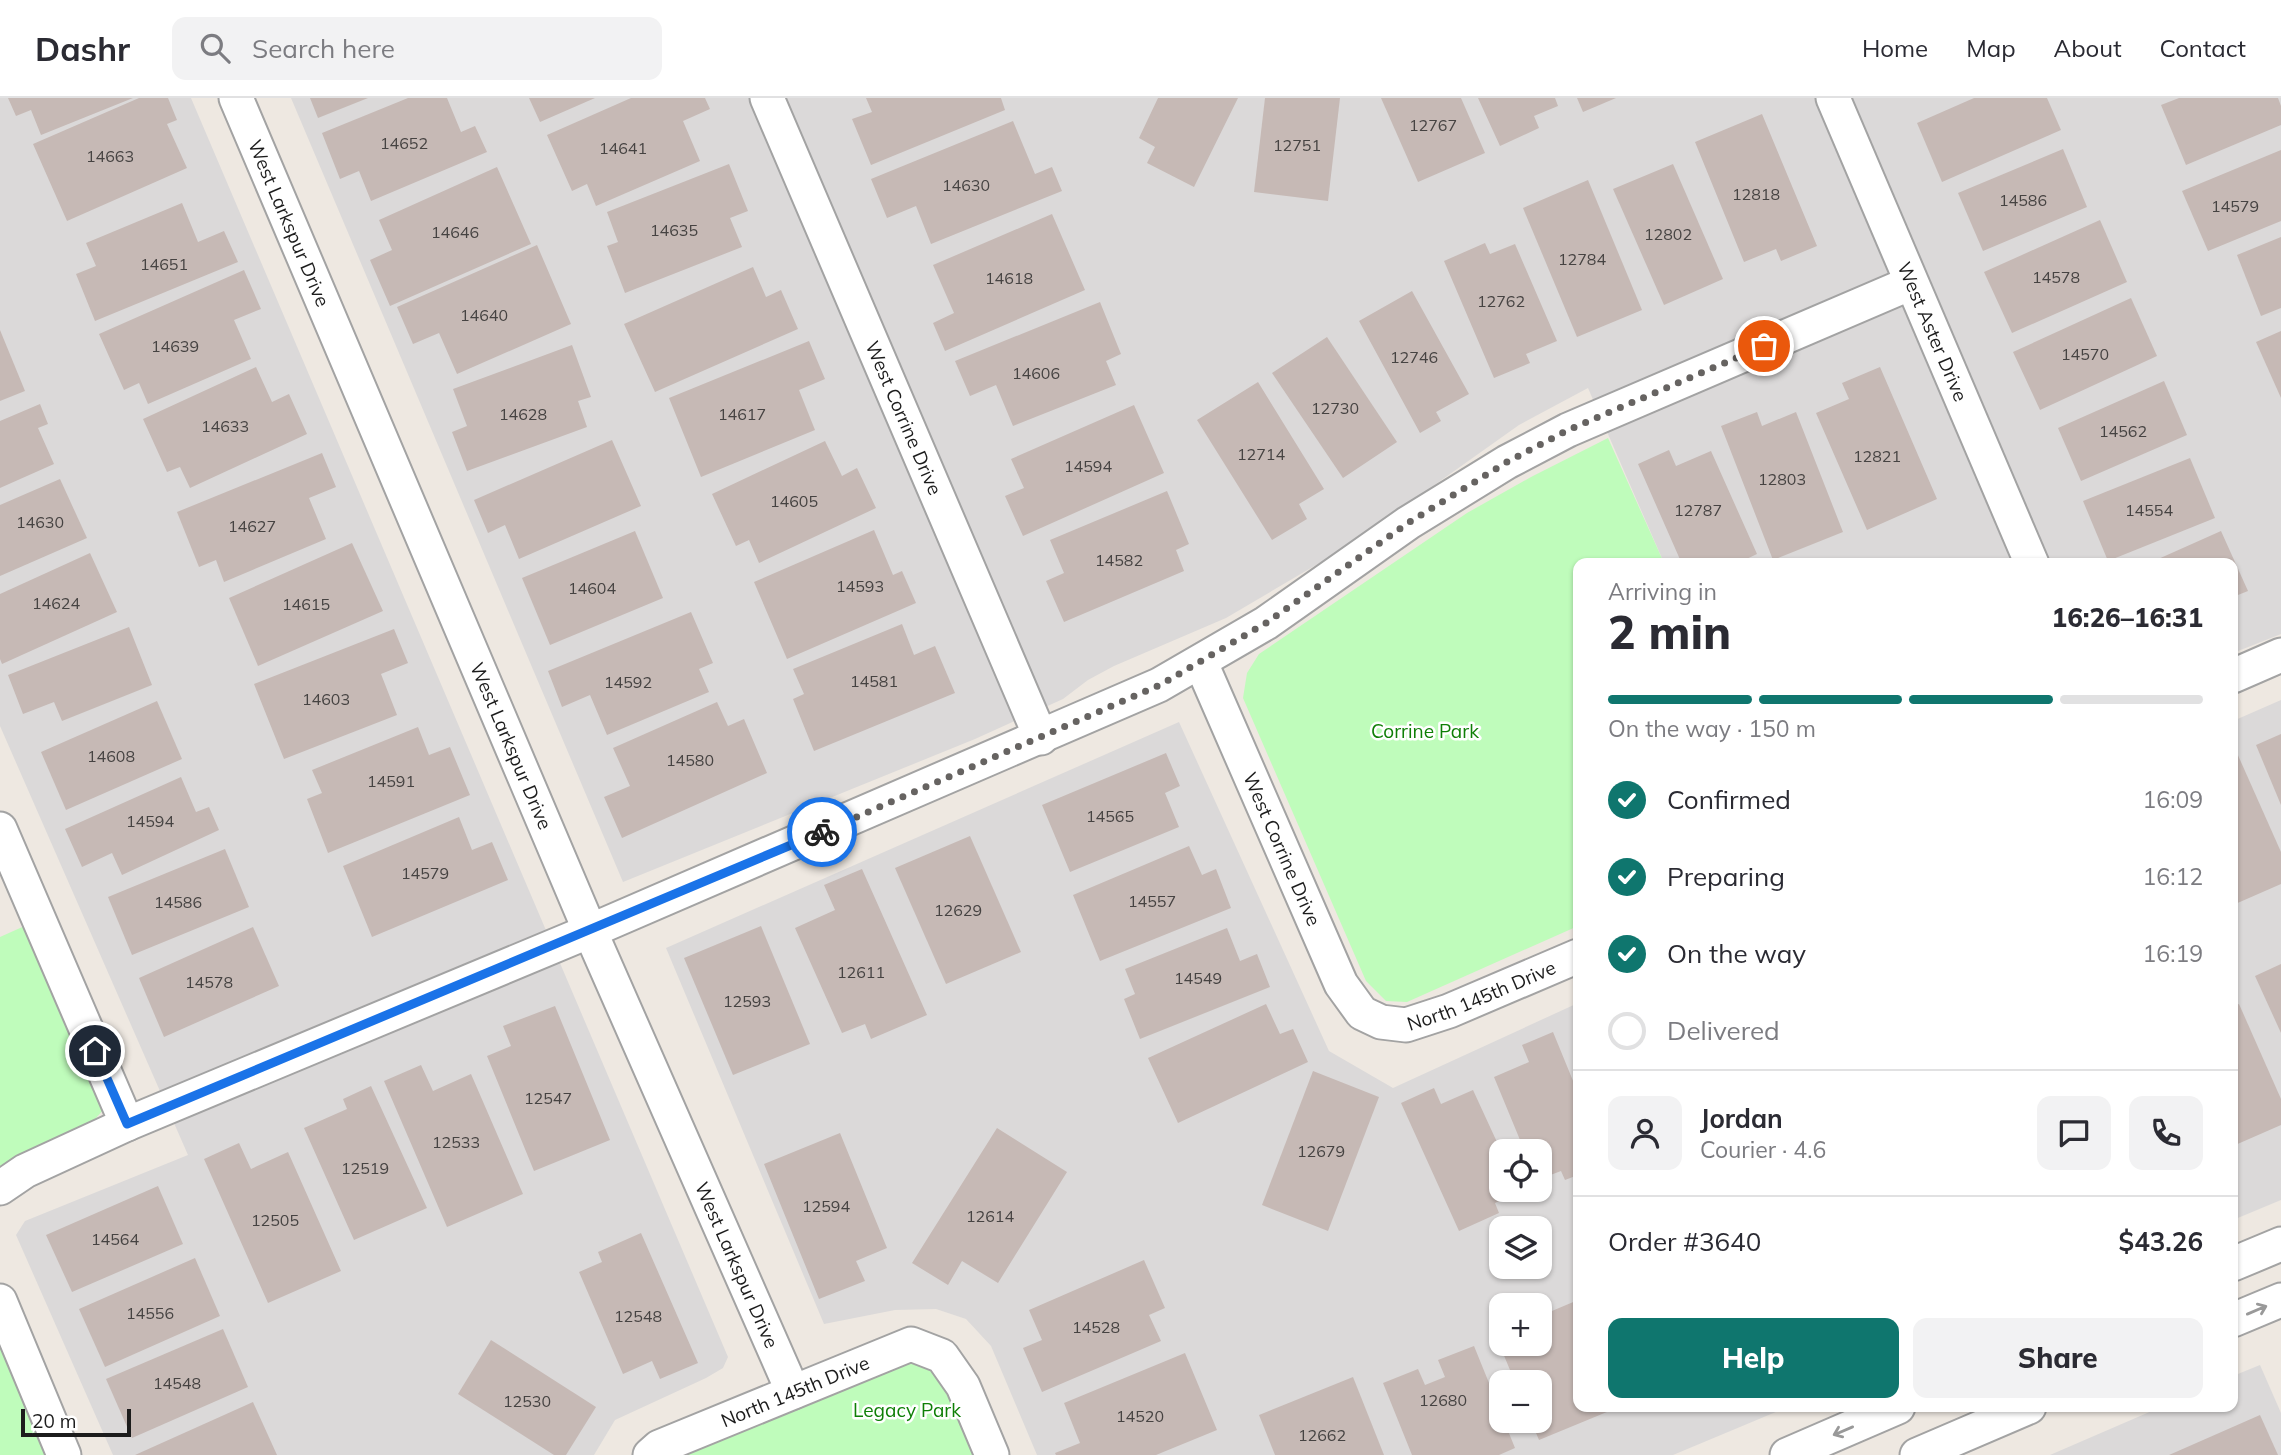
<!DOCTYPE html>
<meta charset="utf-8">
<style>
:root{--surface:#fff;--page:#f2f2f3;--text:#2b2b33;--muted:#7c7c81;--line:#e1e1e2;--accent:#0f766e}
body{margin:0;font-family:Mulish,sans-serif;background:var(--page);color:var(--text);height:100vh;display:flex;flex-direction:column;font-size:26px;white-space:nowrap}
*{box-sizing:border-box;margin:0}
p{font-size:23px;color:var(--muted)}
.icon{flex:none;width:38px;height:38px;fill:none;stroke:currentColor;stroke-width:2;stroke-linecap:round;stroke-linejoin:round}
.map{position:relative;flex:1;overflow:hidden}
.drawer{position:absolute;left:1573px;top:460px;width:665px;height:854px;display:flex;flex-direction:column;background:var(--surface);border-radius:14px;box-shadow:0 2px 5px #0004}
.drawer>*{flex:none}
.controls{position:absolute;left:1489px;top:1041px;display:grid;gap:14px}
.controls a{display:grid;place-items:center;width:63px;height:63px;border-radius:14px;background:var(--surface);box-shadow:0 2px 5px #0004;font-size:35px}
.scale{position:absolute;left:21px;bottom:18px;width:110px;box-sizing:border-box;padding-left:7px;border:4px solid #1c1c1c;border-top:0;font-size:19px;line-height:24px;white-space:nowrap;color:#1c1c1c;-webkit-text-stroke:5px #fff;paint-order:stroke}
.pin{position:absolute;display:grid;place-items:center;width:60px;height:60px;color:#fff;margin:-30px;border:4px solid #fff;border-radius:50%;box-shadow:0 2px 7px #0007}
.courier{position:absolute;display:grid;place-items:center;width:70px;height:70px;margin:-35px;border:5px solid #1a73e8;border-radius:50%;background:#fff;color:#222;box-shadow:0 2px 9px #0007}
.head em{font-style:normal;font-weight:800}
.head div{display:flex;flex-direction:column-reverse}
.head{display:flex;align-items:center;justify-content:space-between;height:119px;padding:0 35px}
h1{font-size:46px;font-weight:800;line-height:52px}
.bar{display:grid;grid-template-columns:repeat(4,1fr);gap:10px 7px;align-content:center;height:84px;padding:0 35px}
.bar i{height:9px;border-radius:5px;background:var(--line)}
.bar .selected{background:var(--accent)}
.bar p{grid-column:span 4}
.line{display:flex;align-items:center;gap:18px;padding:0 35px;border-top:2px solid var(--line)}
.line div{flex:1}
.round{display:grid;place-items:center;flex:none;width:74px;height:74px;border-radius:14px;background:var(--page)}
ol{padding:0 35px;list-style:none}
li{display:flex;align-items:center;gap:21px;height:77px}
li p{margin-inline-start:auto}
li .icon{padding:7px;border-radius:50%;background:var(--accent);color:#fff;stroke-width:4}
li:last-child{color:var(--muted)}
li i{width:38px;height:38px;border:4px solid var(--line);border-radius:50%}
.button{display:flex;gap:14px;margin-top:auto;padding:14px 35px}
.button a{flex:1;height:80px;border-radius:14px;background:var(--accent);color:#fff;font-size:28px;font-weight:800;line-height:80px;text-align:center}
.button a+a{background:var(--page);color:var(--text)}
header{display:flex;align-items:center;gap:42px;box-sizing:border-box;height:98px;padding:0 35px;background:var(--surface);border-bottom:2px solid var(--line)}
header strong{font-size:33px}
nav{display:flex;gap:38px;margin-inline-start:auto;font-size:24px}
.search{width:490px;height:63px;background:var(--page);display:flex;align-items:center;gap:18px;box-sizing:border-box;padding:0 24px;border-radius:14px;color:var(--muted);font-size:26px}
.map>svg:first-child{display:block}
</style>
<header>
<strong>Dashr</strong>
<div class="search"><svg class="icon" aria-label="search" viewBox="0 0 24 24"><circle cx="10" cy="10" r="6"/><path d="M15 15l6 6"/></svg>Search here</div>
<nav><a>Home</a><a>Map</a><a>About</a><a>Contact</a></nav>
</header>
<div class="map">
<svg width="2281" height="1357" viewBox="0 0 2281 1357">
<rect width="100%" height="100%" fill="#eee8e1"/>
<g fill="#dbd9d9" fill-rule="evenodd">
<polygon points="0,0 191,0 728,1259 723,1270 706,1280 615,1322 594,1357 113,1357 16,1137 25,1123 188,1057 0,628"/>
<polygon points="291,0 2281,0 2281,536 2233,555 2233,466 1664,465 1588,290 1519,327 1350,447 1226,520 1114,568 1088,582 1063,601 975,641 623,784"/>
<polygon points="2281,602 2281,1102 2233,1122 2233,623"/>
<path d="M1179,624L1329,953L1393,990L1578,905V1309H1788L1673,1357H1037L991,1248L966,1221L936,1211L895,1212L824,1226L666,850ZM1502,1054H1540V1092H1502ZM1502,1130H1540V1169H1502ZM1502,1208H1540V1246H1502ZM1502,1284H1540V1323H1502Z"/>
<polygon points="2260,1267 2281,1315 2281,1357 2050,1357 2161,1309 2233,1309 2233,1278"/>
</g>
<g fill="#bffcbb">
<polygon points="1608,340 1664,465 1578,466 1578,828 1407,904 1386,903 1366,883 1243,600 1247,575 1259,556 1467,415 1531,379"/>
<polygon points="29,826 105,1010 86,1031 0,1068 0,839"/>
<polygon points="0,1244 47,1357 0,1357"/>
<polygon points="911,1259 940,1274 975,1357 687,1357"/>
</g>
<g fill="#c6b9b5">
<polygon points="8,0 133,0 41,37 31,12 16,18"/>
<polygon points="139,0 168,0 177,22 167,26 187,70 67,123 33,46"/>
<polygon points="310,0 368,0 318,20"/>
<polygon points="408,0 447,0 461,34 475,28 487,54 371,103 359,73 340,81 322,35"/>
<polygon points="529,0 595,0 540,24"/>
<polygon points="631,0 705,0 710,11 683,23 700,63 596,108 587,86 572,93 547,37"/>
<polygon points="866,0 1001,0 1005,12 871,67 852,21 872,14"/>
<polygon points="1158,0 1238,0 1194,89 1147,65 1155,49 1139,40"/>
<polygon points="1265,0 1340,0 1328,103 1254,94"/>
<polygon points="1381,0 1461,0 1485,55 1418,84"/>
<polygon points="1478,0 1555,0 1558,8 1534,18 1539,30 1500,48"/>
<polygon points="1577,0 1616,0 1583,14"/>
<polygon points="1974,0 2047,0 2061,32 1942,84 1917,25"/>
<polygon points="2179,0 2278,0 2281,8 2281,27 2186,67 2161,7"/>
<polygon points="1762,16 1817,148 1781,163 1776,151 1744,164 1695,44"/>
<polygon points="1013,23 1035,76 1052,69 1062,93 931,146 916,108 887,120 871,81"/>
<polygon points="2063,51 2087,109 1983,153 1958,95"/>
<polygon points="2281,52 2281,123 2208,153 2182,93"/>
<polygon points="729,66 748,113 730,120 742,149 625,195 607,148 618,144 607,114"/>
<polygon points="1673,66 1723,181 1664,207 1613,91"/>
<polygon points="497,69 531,146 390,208 370,162 392,152 379,122"/>
<polygon points="1588,82 1642,212 1577,239 1523,110"/>
<polygon points="182,105 198,144 224,133 238,164 95,223 76,176 96,168 86,145"/>
<polygon points="1052,116 1085,192 945,253 933,225 954,215 933,167"/>
<polygon points="2100,122 2127,184 2012,235 1984,174"/>
<polygon points="2281,139 2281,210 2261,218 2237,157"/>
<polygon points="1485,145 1490,156 1515,146 1557,243 1526,256 1530,265 1494,280 1444,163"/>
<polygon points="537,147 571,226 457,276 439,235 413,246 397,209"/>
<polygon points="753,169 766,199 781,192 798,231 655,294 624,226"/>
<polygon points="244,172 261,211 234,222 251,261 148,306 139,285 124,292 99,236"/>
<polygon points="1412,193 1469,296 1436,314 1441,323 1420,335 1359,223"/>
<polygon points="2131,200 2157,258 2040,312 2013,254"/>
<polygon points="1100,204 1121,256 1106,263 1116,287 1013,328 996,287 970,298 955,263"/>
<polygon points="0,232 25,293 0,303"/>
<polygon points="2281,233 2281,300 2256,244"/>
<polygon points="1327,239 1397,344 1343,380 1272,275"/>
<polygon points="809,243 825,281 799,292 815,332 701,379 669,300"/>
<polygon points="572,247 591,299 578,303 587,329 467,373 452,334 467,328 453,291"/>
<polygon points="256,269 272,304 289,296 307,336 190,390 180,369 167,374 143,321"/>
<polygon points="1880,269 1937,401 1867,432 1816,315 1849,301 1842,285"/>
<polygon points="2164,283 2187,337 2081,383 2058,330"/>
<polygon points="1258,284 1324,391 1299,406 1307,421 1272,442 1197,322"/>
<polygon points="40,306 48,326 38,330 54,366 0,390 0,323"/>
<polygon points="1134,307 1164,375 1023,438 1005,398 1024,390 1011,361"/>
<polygon points="1757,314 1762,328 1796,314 1843,434 1773,462 1721,328"/>
<polygon points="612,342 641,408 519,461 505,427 488,435 474,402"/>
<polygon points="825,343 842,378 857,370 876,410 759,465 749,442 736,448 712,396"/>
<polygon points="1669,352 1676,368 1711,353 1757,456 1736,466 1682,466 1638,366"/>
<polygon points="322,355 336,389 309,400 326,441 224,484 216,462 199,469 177,414"/>
<polygon points="2190,360 2215,420 2108,463 2083,403"/>
<polygon points="60,381 87,440 0,478 0,407"/>
<polygon points="1167,393 1189,446 1176,452 1184,473 1064,524 1046,483 1064,475 1050,442"/>
<polygon points="874,432 893,477 902,473 916,505 787,561 754,484"/>
<polygon points="635,433 663,500 550,547 522,480"/>
<polygon points="2221,433 2248,493 2233,499 2233,466 2147,466"/>
<polygon points="352,445 383,513 258,568 229,500"/>
<polygon points="90,455 117,514 2,566 0,561 0,496"/>
<polygon points="691,514 713,565 699,571 709,594 607,637 590,597 562,609 548,573"/>
<polygon points="902,526 914,557 935,548 955,595 814,653 793,601 804,596 793,571"/>
<polygon points="129,529 152,587 62,623 54,604 23,616 8,577"/>
<polygon points="394,531 408,565 381,576 397,617 284,661 254,586"/>
<polygon points="157,603 182,661 66,712 41,654"/>
<polygon points="717,604 728,628 744,621 767,675 622,740 604,699 630,688 613,650"/>
<polygon points="418,629 429,657 450,649 470,697 328,755 307,701 322,695 312,672"/>
<polygon points="2281,636 2281,707 2256,647"/>
<polygon points="2233,646 2281,754 2281,786 2233,807"/>
<polygon points="1166,655 1180,688 1165,695 1179,729 1070,774 1042,707"/>
<polygon points="181,679 196,714 209,709 219,732 122,777 112,755 82,769 65,731"/>
<polygon points="459,719 472,752 492,744 508,782 372,839 343,768"/>
<polygon points="970,738 1021,854 946,886 895,770"/>
<polygon points="1189,748 1202,777 1216,771 1231,810 1100,863 1073,797"/>
<polygon points="225,751 249,809 132,857 108,799"/>
<polygon points="862,771 927,917 871,941 865,926 842,935 795,830 835,812 824,787"/>
<polygon points="761,828 810,946 733,977 684,860"/>
<polygon points="253,829 279,888 164,939 139,880"/>
<polygon points="1227,830 1240,863 1257,856 1270,889 1140,941 1124,901 1135,896 1125,871"/>
<polygon points="2281,866 2281,935 2255,878"/>
<polygon points="1266,906 1280,936 1293,931 1308,964 1178,1025 1148,960"/>
<polygon points="2239,906 2281,1001 2281,1027 2233,1048 2233,908"/>
<polygon points="555,908 610,1042 534,1073 487,958 511,948 503,928"/>
<polygon points="1553,934 1578,995 1578,1077 1565,1082 1561,1073 1540,1081 1540,1054 1525,1054 1494,979 1529,964 1522,947"/>
<polygon points="421,967 433,993 471,976 523,1096 447,1129 384,983"/>
<polygon points="1313,973 1379,999 1328,1133 1262,1107"/>
<polygon points="371,988 427,1110 354,1142 304,1030 347,1011 343,1001"/>
<polygon points="1434,990 1441,1006 1473,992 1502,1055 1502,1092 1518,1092 1519,1094 1495,1105 1499,1115 1459,1133 1401,1005"/>
<polygon points="997,1030 1067,1074 998,1185 962,1163 948,1187 912,1165"/>
<polygon points="840,1035 887,1150 856,1163 865,1183 819,1201 764,1066"/>
<polygon points="239,1045 251,1071 288,1054 341,1173 268,1205 204,1061"/>
<polygon points="158,1088 183,1146 72,1194 46,1137"/>
<polygon points="641,1135 698,1265 660,1281 652,1263 623,1276 579,1174 602,1164 598,1154"/>
<polygon points="195,1160 220,1218 105,1269 79,1211"/>
<polygon points="1144,1162 1165,1210 1149,1217 1161,1243 1042,1294 1023,1250 1042,1242 1029,1212"/>
<polygon points="1578,1202 1578,1309 1619,1309 1539,1342 1531,1323 1540,1323 1540,1284 1515,1284 1495,1236 1502,1234 1502,1246 1540,1246 1540,1218"/>
<polygon points="223,1231 248,1289 132,1340 106,1281"/>
<polygon points="491,1242 596,1309 566,1357 554,1357 458,1296"/>
<polygon points="1474,1248 1502,1317 1502,1323 1504,1323 1515,1350 1499,1357 1412,1357 1383,1285 1418,1271 1425,1287 1445,1279 1438,1262"/>
<polygon points="1185,1255 1217,1332 1156,1357 1056,1357 1055,1355 1080,1345 1064,1305"/>
<polygon points="1353,1279 1384,1357 1275,1357 1259,1317"/>
<polygon points="253,1304 277,1357 135,1357"/>
<polygon points="2260,1317 2278,1357 2169,1357"/>
</g>
<g fill="none" stroke-linecap="round" stroke-linejoin="round">
<g stroke="#a3a3a3" stroke-width="37">
<g id="street">
<path id="s1" d="M236,0L590,833L793,1294"/>
<path id="s2" d="M767,0L1041,640"/>
<path id="s3" d="M1833,0L2032,466"/>
<path id="s4" d="M1201,565L1341,886L1362,915L1381,924L1406,927L1449,913L1578,858"/>
<polyline points="2233,578 2281,557"/>
<polyline points="0,731 127,1026"/>
<polyline points="0,1090 25,1073 127,1026 590,833 1159,587 1266,525 1408,425 1507,364 1568,332 1911,185"/>
<polyline points="2233,1166 2281,1146"/>
<polyline points="0,1203 64,1357"/>
<polyline points="2233,1222 2281,1202"/>
<path id="s5" d="M650,1357L659,1349L911,1246L942,1258L963,1288L992,1357"/>
<polyline points="1787,1357 1898,1309"/>
<polyline points="1917,1357 2029,1309"/>
</g>
</g>
<use href="#street" stroke="#fff" stroke-width="33"/>
</g>
<defs><path id="oneway-shaft" d="M-6 0H5M1.5-3L5.5 0L1.5 3" fill="none" stroke-width="1.6" stroke-linecap="round" stroke-linejoin="round" transform="scale(1.75)"/></defs>
<g stroke="#999">
<use href="#oneway-shaft" transform="translate(2257 1212) rotate(-23)"/>
<use href="#oneway-shaft" transform="translate(1843 1333) rotate(157)"/>
</g>
<g fill="none" stroke-linecap="round" stroke-linejoin="round">
<polyline stroke="#666361" stroke-width="7" stroke-dasharray="0 12.6" points="822,734 1160,587 1266,525 1408,425 1507,364 1568,332 1764,248"/>
<polyline stroke="#1a73e8" stroke-width="9" points="95,953 127,1026 822,734"/>
</g>
<g text-anchor="middle" dominant-baseline="central" stroke-width="5" stroke-linejoin="round" paint-order="stroke">
<g font-size="16" fill="#464342">
<text x="1433" y="27">12767</text>
<text x="404" y="45">14652</text>
<text x="1297" y="47">12751</text>
<text x="623" y="50">14641</text>
<text x="110" y="58">14663</text>
<text x="966" y="87">14630</text>
<text x="1756" y="96">12818</text>
<text x="2023" y="102">14586</text>
<text x="2235" y="108">14579</text>
<text x="674" y="132">14635</text>
<text x="455" y="134">14646</text>
<text x="1668" y="136">12802</text>
<text x="1582" y="161">12784</text>
<text x="164" y="166">14651</text>
<text x="2056" y="179">14578</text>
<text x="1009" y="180">14618</text>
<text x="1501" y="203">12762</text>
<text x="484" y="217">14640</text>
<text x="175" y="248">14639</text>
<text x="2085" y="256">14570</text>
<text x="1414" y="259">12746</text>
<text x="1036" y="275">14606</text>
<text x="1335" y="310">12730</text>
<text x="523" y="316">14628</text>
<text x="742" y="316">14617</text>
<text x="225" y="328">14633</text>
<text x="2123" y="333">14562</text>
<text x="1261" y="356">12714</text>
<text x="1877" y="358">12821</text>
<text x="1088" y="368">14594</text>
<text x="1782" y="381">12803</text>
<text x="794" y="403">14605</text>
<text x="1698" y="412">12787</text>
<text x="2149" y="412">14554</text>
<text x="40" y="424">14630</text>
<text x="252" y="428">14627</text>
<text x="1119" y="462">14582</text>
<text x="860" y="488">14593</text>
<text x="592" y="490">14604</text>
<text x="56" y="505">14624</text>
<text x="306" y="506">14615</text>
<text x="874" y="583">14581</text>
<text x="628" y="584">14592</text>
<text x="326" y="601">14603</text>
<text x="111" y="658">14608</text>
<text x="690" y="662">14580</text>
<text x="391" y="683">14591</text>
<text x="1110" y="718">14565</text>
<text x="150" y="723">14594</text>
<text x="425" y="775">14579</text>
<text x="1152" y="803">14557</text>
<text x="178" y="804">14586</text>
<text x="958" y="812">12629</text>
<text x="861" y="874">12611</text>
<text x="1198" y="880">14549</text>
<text x="209" y="884">14578</text>
<text x="747" y="903">12593</text>
<text x="548" y="1000">12547</text>
<text x="456" y="1044">12533</text>
<text x="1321" y="1053">12679</text>
<text x="365" y="1070">12519</text>
<text x="826" y="1108">12594</text>
<text x="990" y="1118">12614</text>
<text x="275" y="1122">12505</text>
<text x="115" y="1141">14564</text>
<text x="150" y="1215">14556</text>
<text x="638" y="1218">12548</text>
<text x="1096" y="1229">14528</text>
<text x="177" y="1285">14548</text>
<text x="1443" y="1302">12680</text>
<text x="527" y="1303">12530</text>
<text x="1140" y="1318">14520</text>
<text x="1322" y="1337">12662</text>
</g>
<g font-size="19" fill="#1c1c1c" stroke="#fff">
<text stroke="none"><textPath href="#s1" startOffset="136">West Larkspur Drive</textPath></text>
<text stroke="none"><textPath href="#s3" startOffset="254">West Aster Drive</textPath></text>
<text stroke="none"><textPath href="#s2" startOffset="348">West Corrine Drive</textPath></text>
<text stroke="none"><textPath href="#s1" startOffset="704">West Larkspur Drive</textPath></text>
<text stroke="none"><textPath href="#s4" startOffset="203">West Corrine Drive</textPath></text>
<text stroke="none"><textPath href="#s4" startOffset="513">North 145th Drive</textPath></text>
<text stroke="none"><textPath href="#s1" startOffset="1270">West Larkspur Drive</textPath></text>
<text stroke="none"><textPath href="#s5" startOffset="159">North 145th Drive</textPath></text>
</g>
<g font-size="19" fill="#0e7f06" stroke="#fff">
<text x="1425" y="633">Corrine Park</text>
<text x="907" y="1312">Legacy Park</text>
</g>
</g>
</svg>
<div class="controls">
<a><svg class="icon" aria-label="locate" viewBox="0 0 24 24"><circle cx="12" cy="12" r="6"/><path d="M12 2v4M12 18v4M2 12h4M18 12h4"/></svg></a>
<a><svg class="icon" aria-label="layers" viewBox="0 0 24 24"><path d="M12 4l9 5-9 5-9-5zM3 14l9 5 9-5"/></svg></a>
<a>+</a>
<a>−</a>
</div>
<div class="scale">20 m</div>
<div class="pin" style="left:1764px;top:248px;background:#ea580c"><svg class="icon" aria-label="bag" viewBox="0 0 24 24"><path d="M5 8h14l-1 12H6zM9 8a3 3 0 0 1 6 0"/></svg></div>
<div class="pin" style="left:95px;top:953px;background:#1f2937"><svg class="icon" aria-label="home" viewBox="0 0 24 24"><path d="M3 11l9-7 9 7M6 9v11h12V9"/></svg></div>
<div class="courier" style="left:822px;top:734px"><svg class="icon" aria-label="bike" viewBox="0 0 24 24"><circle cx="6" cy="16" r="4"/><circle cx="18" cy="16" r="4"/><path d="M6 16l4-8h5l3 8M10 8l3 8H6M13 5h3"/></svg></div>
<section class="drawer">
<div class="head"><div><h1>2 min</h1><p>Arriving in</p></div><em>16:26–16:31</em></div>
<div class="bar"><i class="selected"></i><i class="selected"></i><i class="selected"></i><i></i><p>On the way · 150 m</p></div>
<ol>
<li><svg class="icon" aria-label="check" viewBox="0 0 24 24"><path d="M5 12l5 5 9-10"/></svg>Confirmed<p>16:09</p></li>
<li><svg class="icon" aria-label="check" viewBox="0 0 24 24"><path d="M5 12l5 5 9-10"/></svg>Preparing<p>16:12</p></li>
<li><svg class="icon" aria-label="check" viewBox="0 0 24 24"><path d="M5 12l5 5 9-10"/></svg>On the way<p>16:19</p></li>
<li><i></i>Delivered</li>
</ol>
<div class="line" style="height:126px"><a class="round"><svg class="icon" aria-label="person" viewBox="0 0 24 24"><circle cx="12" cy="8" r="4"/><path d="M4 21q1-7 8-7t8 7"/></svg></a><div><b>Jordan</b><p>Courier · 4.6</p></div><a class="round"><svg class="icon" aria-label="chat" viewBox="0 0 24 24"><path d="M4 5h16v11H9l-5 4z"/></svg></a><a class="round"><svg class="icon" aria-label="phone" viewBox="0 0 24 24"><path d="M5 4h4l2 5-3 2q2 4 5 5l2-3 5 2v4C11 20 4 13 5 4z"/></svg></a></div>
<div class="line" style="height:91px"><div>Order #3640</div><b>$43.26</b></div>
<div class="button"><a>Help</a><a>Share</a></div>
</section>
</div>
